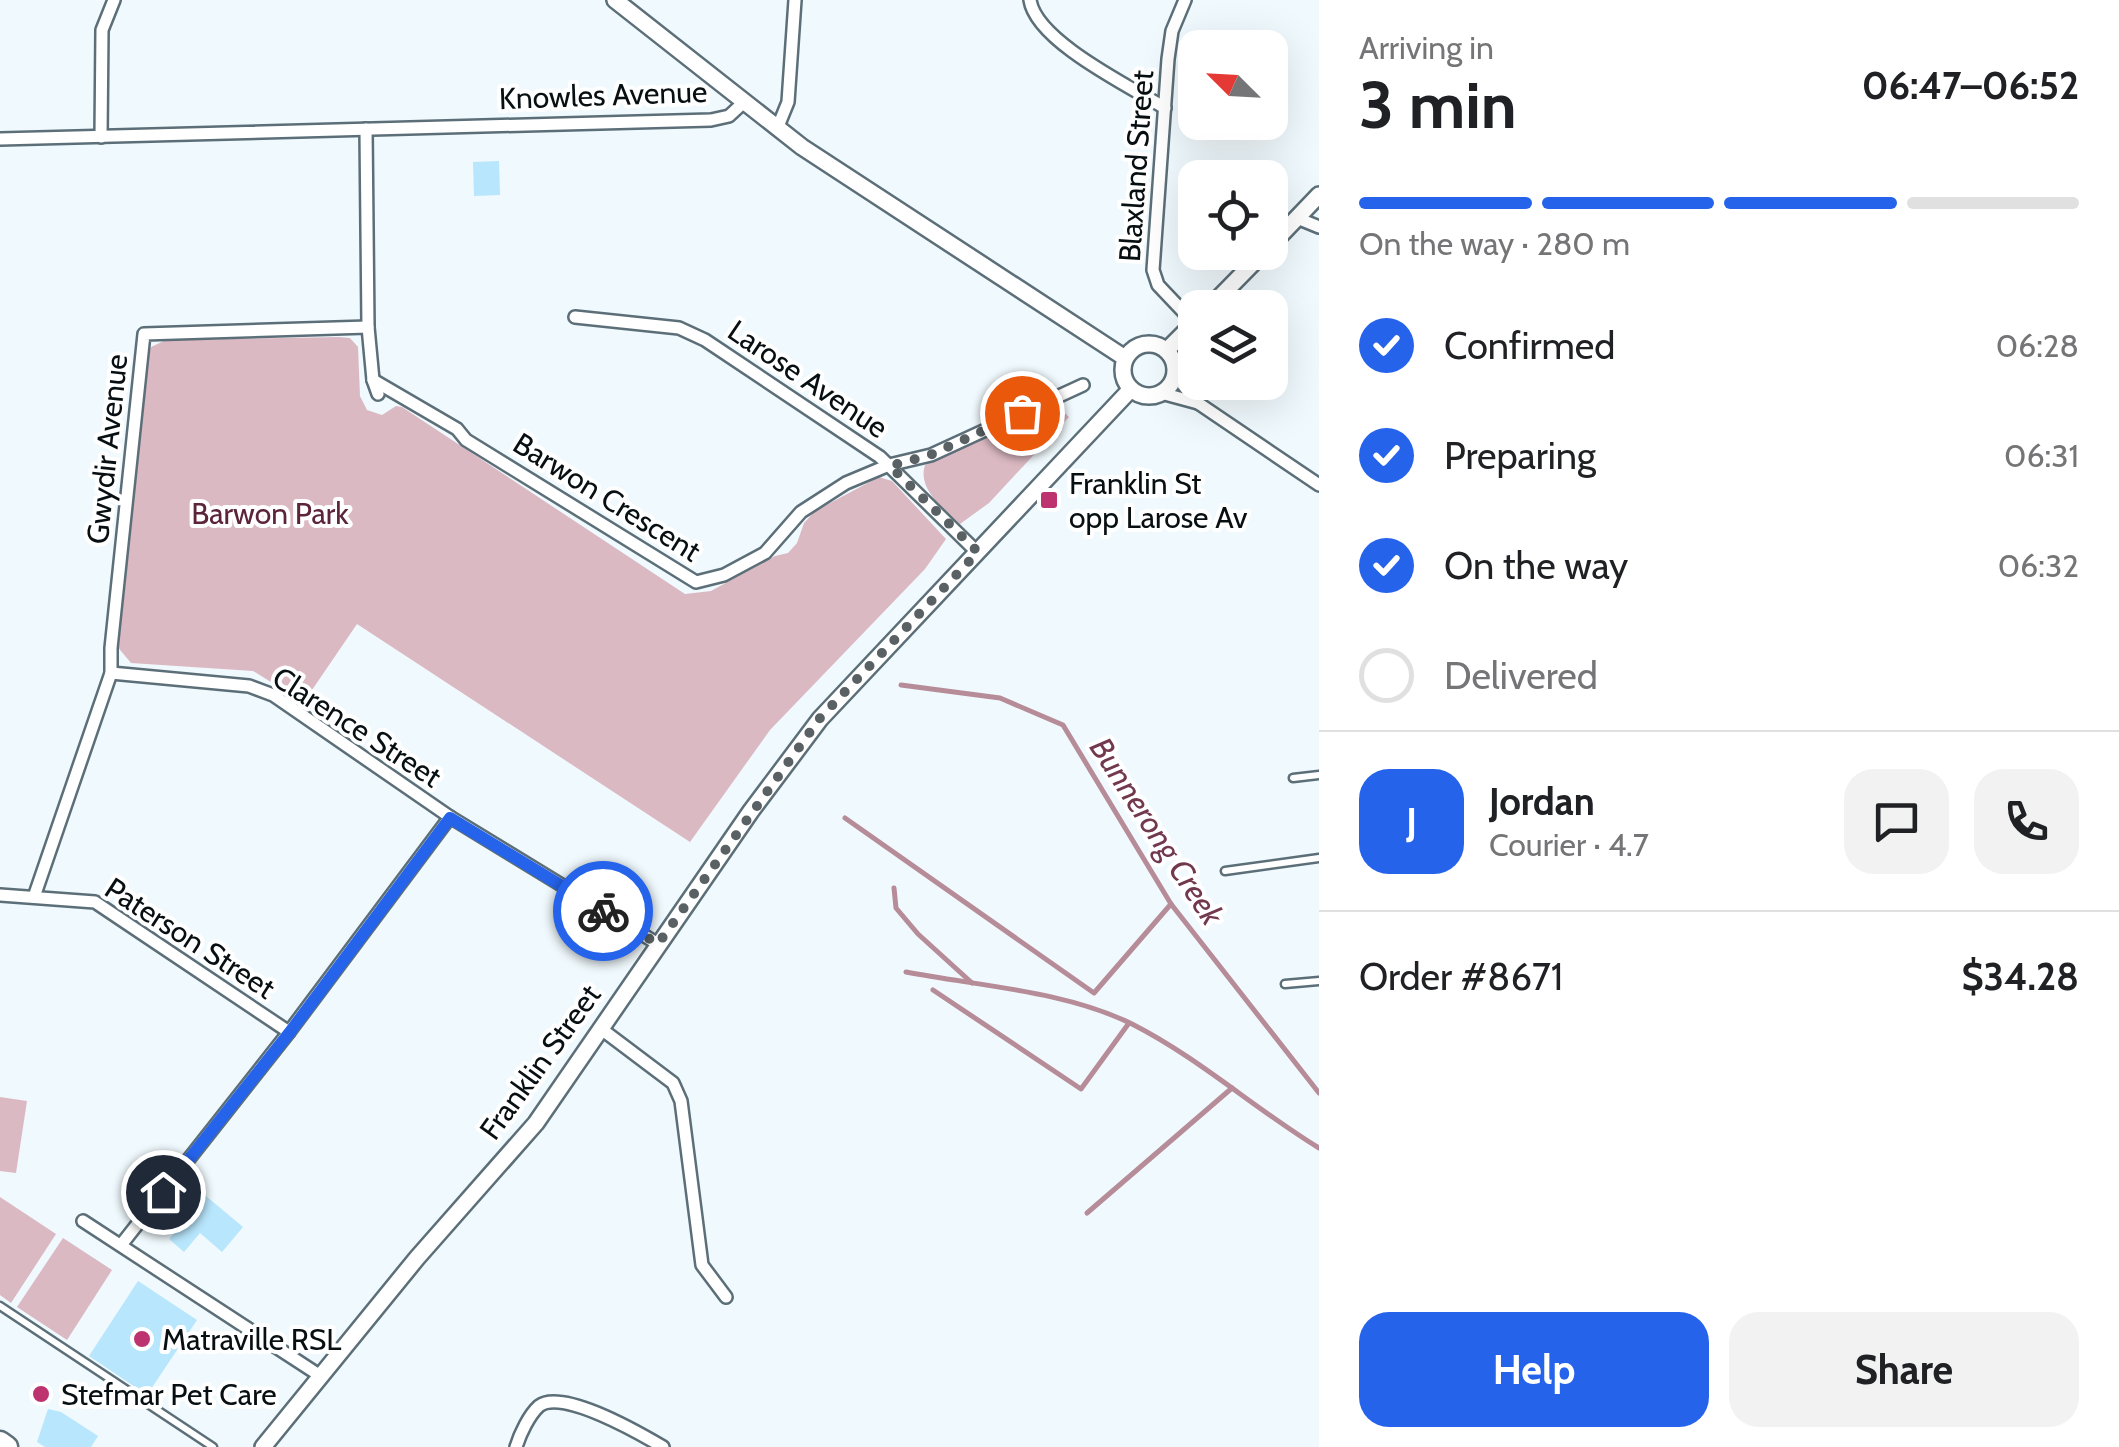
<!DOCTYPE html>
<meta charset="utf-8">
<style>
:root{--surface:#fff;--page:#f2f2f2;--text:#202124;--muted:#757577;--line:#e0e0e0;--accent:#2563eb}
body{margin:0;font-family:Cabin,sans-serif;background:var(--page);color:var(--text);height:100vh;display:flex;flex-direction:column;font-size:38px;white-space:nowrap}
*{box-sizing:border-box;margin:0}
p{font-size:32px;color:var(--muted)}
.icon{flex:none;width:55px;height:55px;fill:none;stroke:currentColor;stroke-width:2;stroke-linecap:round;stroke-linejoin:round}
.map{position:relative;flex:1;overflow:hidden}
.drawer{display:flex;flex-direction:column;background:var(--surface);width:800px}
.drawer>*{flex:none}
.needle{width:65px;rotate:294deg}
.buttons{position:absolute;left:1178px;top:30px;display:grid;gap:20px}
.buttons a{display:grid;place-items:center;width:110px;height:110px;border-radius:20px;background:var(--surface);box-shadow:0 10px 40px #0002;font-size:50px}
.pin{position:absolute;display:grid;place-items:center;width:85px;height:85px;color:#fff;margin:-42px;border:5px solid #fff;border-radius:50%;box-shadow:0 2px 10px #0007}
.courier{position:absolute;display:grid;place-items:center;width:100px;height:100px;margin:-50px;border:8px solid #2563eb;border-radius:50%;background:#fff;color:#222;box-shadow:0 2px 12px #0007}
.head em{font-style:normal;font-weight:700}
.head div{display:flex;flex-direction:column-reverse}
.head{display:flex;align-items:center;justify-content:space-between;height:170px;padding:0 40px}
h1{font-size:65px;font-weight:700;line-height:75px}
.bar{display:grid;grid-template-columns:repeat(4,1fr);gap:15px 10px;align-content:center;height:120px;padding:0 40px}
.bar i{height:12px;border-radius:8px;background:var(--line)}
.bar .current{background:var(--accent)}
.bar p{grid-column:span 4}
.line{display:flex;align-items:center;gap:25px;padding:0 40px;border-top:2px solid var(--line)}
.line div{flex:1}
.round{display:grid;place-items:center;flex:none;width:105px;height:105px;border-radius:30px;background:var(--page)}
ol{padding:0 40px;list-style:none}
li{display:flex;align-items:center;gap:30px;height:110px}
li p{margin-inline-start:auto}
li .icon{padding:10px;border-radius:50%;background:var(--accent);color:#fff;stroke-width:4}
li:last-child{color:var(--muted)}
li i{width:55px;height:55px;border:5px solid var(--line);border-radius:50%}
.cta{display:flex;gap:20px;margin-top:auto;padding:20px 40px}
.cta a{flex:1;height:115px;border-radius:30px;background:var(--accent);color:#fff;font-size:40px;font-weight:700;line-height:115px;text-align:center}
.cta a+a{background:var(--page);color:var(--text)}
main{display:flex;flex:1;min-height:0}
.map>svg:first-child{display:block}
</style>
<main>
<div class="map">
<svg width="1319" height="1447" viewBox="0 0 1319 1447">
<rect width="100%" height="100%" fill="#f0f9fd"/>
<g fill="#dbb9c3">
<polygon points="339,337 350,338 358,347 360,396 367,410 382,415 396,406 402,407 685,594 711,591 775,556 788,553 797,543 804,523 815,511 879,477 892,481 946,539 925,569 770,730 690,842 357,624 312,690 323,699 316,710 253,671 131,663 116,645 146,360 151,347 166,340"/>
<path d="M1057,405L1069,417L989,503L960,524C944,508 917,490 925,465Z"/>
<polygon points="0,1097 27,1101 16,1173 0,1171"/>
<polygon points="0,1197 56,1234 11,1303 0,1295"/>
<polygon points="63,1238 112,1270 67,1340 17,1307"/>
</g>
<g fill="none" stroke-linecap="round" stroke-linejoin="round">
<g stroke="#b78c99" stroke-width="5">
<polyline points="901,685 1000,698 1063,725 1171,904 1319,1093"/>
<polyline points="845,818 1094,993 1171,904"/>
<polyline points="894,888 896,908 918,934 972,983"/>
<path d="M906,972C979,986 1066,991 1132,1024C1199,1058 1255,1109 1319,1148"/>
<polyline points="933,990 1081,1089 1129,1023"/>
<polyline points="1087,1213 1232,1088"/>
</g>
</g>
<g fill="#b8e6fc">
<polygon points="499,161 500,195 474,196 473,162"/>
<polygon points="200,1191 243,1227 222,1252 200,1233 184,1252 169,1239 195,1209 189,1204"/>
<polygon points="138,1281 197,1320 147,1395 89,1356"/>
<polygon points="48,1409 61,1412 98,1436 91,1447 45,1447 37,1442"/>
</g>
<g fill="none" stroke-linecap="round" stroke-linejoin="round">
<g stroke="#5c6f78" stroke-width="11">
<g id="service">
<polyline points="1293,778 1319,775"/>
<polyline points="1225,871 1319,858"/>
<polyline points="1285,984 1319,981"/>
<polyline points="0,1306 213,1447"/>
</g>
</g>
<g stroke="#5c6f78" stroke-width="16">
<g id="minor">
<path d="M1030,0C1036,41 1129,86 1165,108"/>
<polyline points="1185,0 1172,31 1168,59 1153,270 1158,285 1194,323"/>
<polyline points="366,129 368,327 373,380 378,394"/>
<polyline points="777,129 788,102 795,0"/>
<polyline points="101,137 102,30 114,0"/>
<polyline points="0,139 711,120 729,116 743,103"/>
<polyline points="1297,218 1319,227"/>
<polyline points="575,317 679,328 705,340 880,457 978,553"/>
<polyline points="1175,375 1198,403 1319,485"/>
<polyline points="373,380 457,429 466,440 696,582 724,575 765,553 801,512 846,483 889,465 931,455 1083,385"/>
<polyline points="1161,393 1198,403"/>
<polyline points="111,673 249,686 273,695 450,817 658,944"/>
<polyline points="0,895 95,902 289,1032"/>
<polyline points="34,897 111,673 111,648 144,334 368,327"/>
<polyline points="600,1028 673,1083 681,1101 702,1265 726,1297"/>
<polyline points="83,1221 319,1375"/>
<polyline points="121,1245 289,1032 450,817"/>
<path d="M516,1447C520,1434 529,1415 539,1406C562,1388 641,1434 663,1447"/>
</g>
</g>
<g stroke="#5c6f78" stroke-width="20">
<g id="tertiary">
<polyline points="615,0 802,147 1125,358"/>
<polyline points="1270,246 1319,195"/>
<polyline points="1209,308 1264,252"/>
<circle cx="1149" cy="370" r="26"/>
<polyline points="1167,350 1195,322"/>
<polyline points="263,1447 417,1258 536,1123 751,811 820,719 1131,389"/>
</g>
</g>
<g stroke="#5c6f78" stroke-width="25">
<polyline id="primary" points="0,1442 7,1447"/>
</g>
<use href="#service" stroke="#fff" stroke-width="6"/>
<use href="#minor" stroke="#fff" stroke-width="11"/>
<use href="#tertiary" stroke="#fff" stroke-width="15"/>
<use href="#primary" stroke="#fff" stroke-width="20"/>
</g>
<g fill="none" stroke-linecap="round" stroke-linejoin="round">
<polyline stroke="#596164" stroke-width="10" stroke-dasharray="0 18" points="603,911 658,944 820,718 978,552 890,466 930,455 1022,413"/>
<polyline stroke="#2563eb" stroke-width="12" points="163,1192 290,1032 450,818 603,911"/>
</g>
<g fill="#bc336f" stroke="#fff" stroke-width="4">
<rect x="1039" y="490" width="20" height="20" rx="5"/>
<circle cx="142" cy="1339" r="10"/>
<circle cx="41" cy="1394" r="10"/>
</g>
<g text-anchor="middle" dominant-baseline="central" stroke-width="8" stroke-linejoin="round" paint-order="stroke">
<g font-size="30" fill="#080f12" stroke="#fff">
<text transform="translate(603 95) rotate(-2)">Knowles Avenue</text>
<text transform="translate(1136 166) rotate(-86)">Blaxland Street</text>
<text transform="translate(808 379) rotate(34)">Larose Avenue</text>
<text transform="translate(107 449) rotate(-84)">Gwydir Avenue</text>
<text transform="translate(607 497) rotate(32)">Barwon Crescent</text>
<text transform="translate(357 727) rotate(33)">Clarence Street</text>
<text transform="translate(190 938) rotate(33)">Paterson Street</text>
<text transform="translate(540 1062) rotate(-54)">Franklin Street</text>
</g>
<g font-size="30" fill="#080f12" stroke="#fff" text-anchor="start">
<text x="1069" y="483">Franklin St<tspan x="1069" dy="34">opp Larose Av</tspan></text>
<text x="162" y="1339">Matraville RSL</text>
<text x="61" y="1394">Stefmar Pet Care</text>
</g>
<g font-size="30" fill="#5c243a" stroke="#fff">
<text x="270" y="513">Barwon Park</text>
</g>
<g font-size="32" font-style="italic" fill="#72384d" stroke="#fff">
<text transform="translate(1157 831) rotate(57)">Bunnerong Creek</text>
</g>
</g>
</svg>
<div class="buttons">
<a><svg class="needle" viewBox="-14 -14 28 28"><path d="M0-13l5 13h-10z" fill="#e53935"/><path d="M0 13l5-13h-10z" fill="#757577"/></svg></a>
<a><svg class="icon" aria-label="locate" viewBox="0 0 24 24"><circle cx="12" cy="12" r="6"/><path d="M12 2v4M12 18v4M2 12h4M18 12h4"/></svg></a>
<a><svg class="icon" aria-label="layers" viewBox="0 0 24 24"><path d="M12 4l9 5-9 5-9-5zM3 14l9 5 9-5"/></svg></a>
</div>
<div class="pin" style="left:1022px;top:413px;background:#ea580c"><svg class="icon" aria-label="bag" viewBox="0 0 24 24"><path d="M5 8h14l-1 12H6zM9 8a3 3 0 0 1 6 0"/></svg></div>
<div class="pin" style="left:163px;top:1192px;background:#1f2937"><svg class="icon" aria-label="home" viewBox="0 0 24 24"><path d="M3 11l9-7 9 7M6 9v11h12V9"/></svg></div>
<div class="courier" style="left:603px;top:911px"><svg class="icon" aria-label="bike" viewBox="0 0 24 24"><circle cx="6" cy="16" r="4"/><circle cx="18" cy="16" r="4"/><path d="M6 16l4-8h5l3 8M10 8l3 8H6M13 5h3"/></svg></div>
</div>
<section class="drawer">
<div class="head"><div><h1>3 min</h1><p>Arriving in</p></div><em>06:47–06:52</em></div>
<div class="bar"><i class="current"></i><i class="current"></i><i class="current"></i><i></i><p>On the way · 280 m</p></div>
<ol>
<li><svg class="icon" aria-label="check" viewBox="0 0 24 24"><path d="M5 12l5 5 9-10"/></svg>Confirmed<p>06:28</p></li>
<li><svg class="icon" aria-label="check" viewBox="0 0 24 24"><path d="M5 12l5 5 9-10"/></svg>Preparing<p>06:31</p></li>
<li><svg class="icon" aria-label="check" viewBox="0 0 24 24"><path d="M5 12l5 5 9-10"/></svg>On the way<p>06:32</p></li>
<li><i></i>Delivered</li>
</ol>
<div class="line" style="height:180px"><b class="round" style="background:var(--accent);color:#fff">J</b><div><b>Jordan</b><p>Courier · 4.7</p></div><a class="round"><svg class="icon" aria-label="chat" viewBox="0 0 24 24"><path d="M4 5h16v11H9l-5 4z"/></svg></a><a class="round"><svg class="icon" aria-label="phone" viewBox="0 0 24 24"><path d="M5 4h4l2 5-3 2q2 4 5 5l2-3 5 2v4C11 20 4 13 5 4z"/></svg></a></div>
<div class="line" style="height:130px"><div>Order #8671</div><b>$34.28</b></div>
<div class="cta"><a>Help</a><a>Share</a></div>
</section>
</main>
